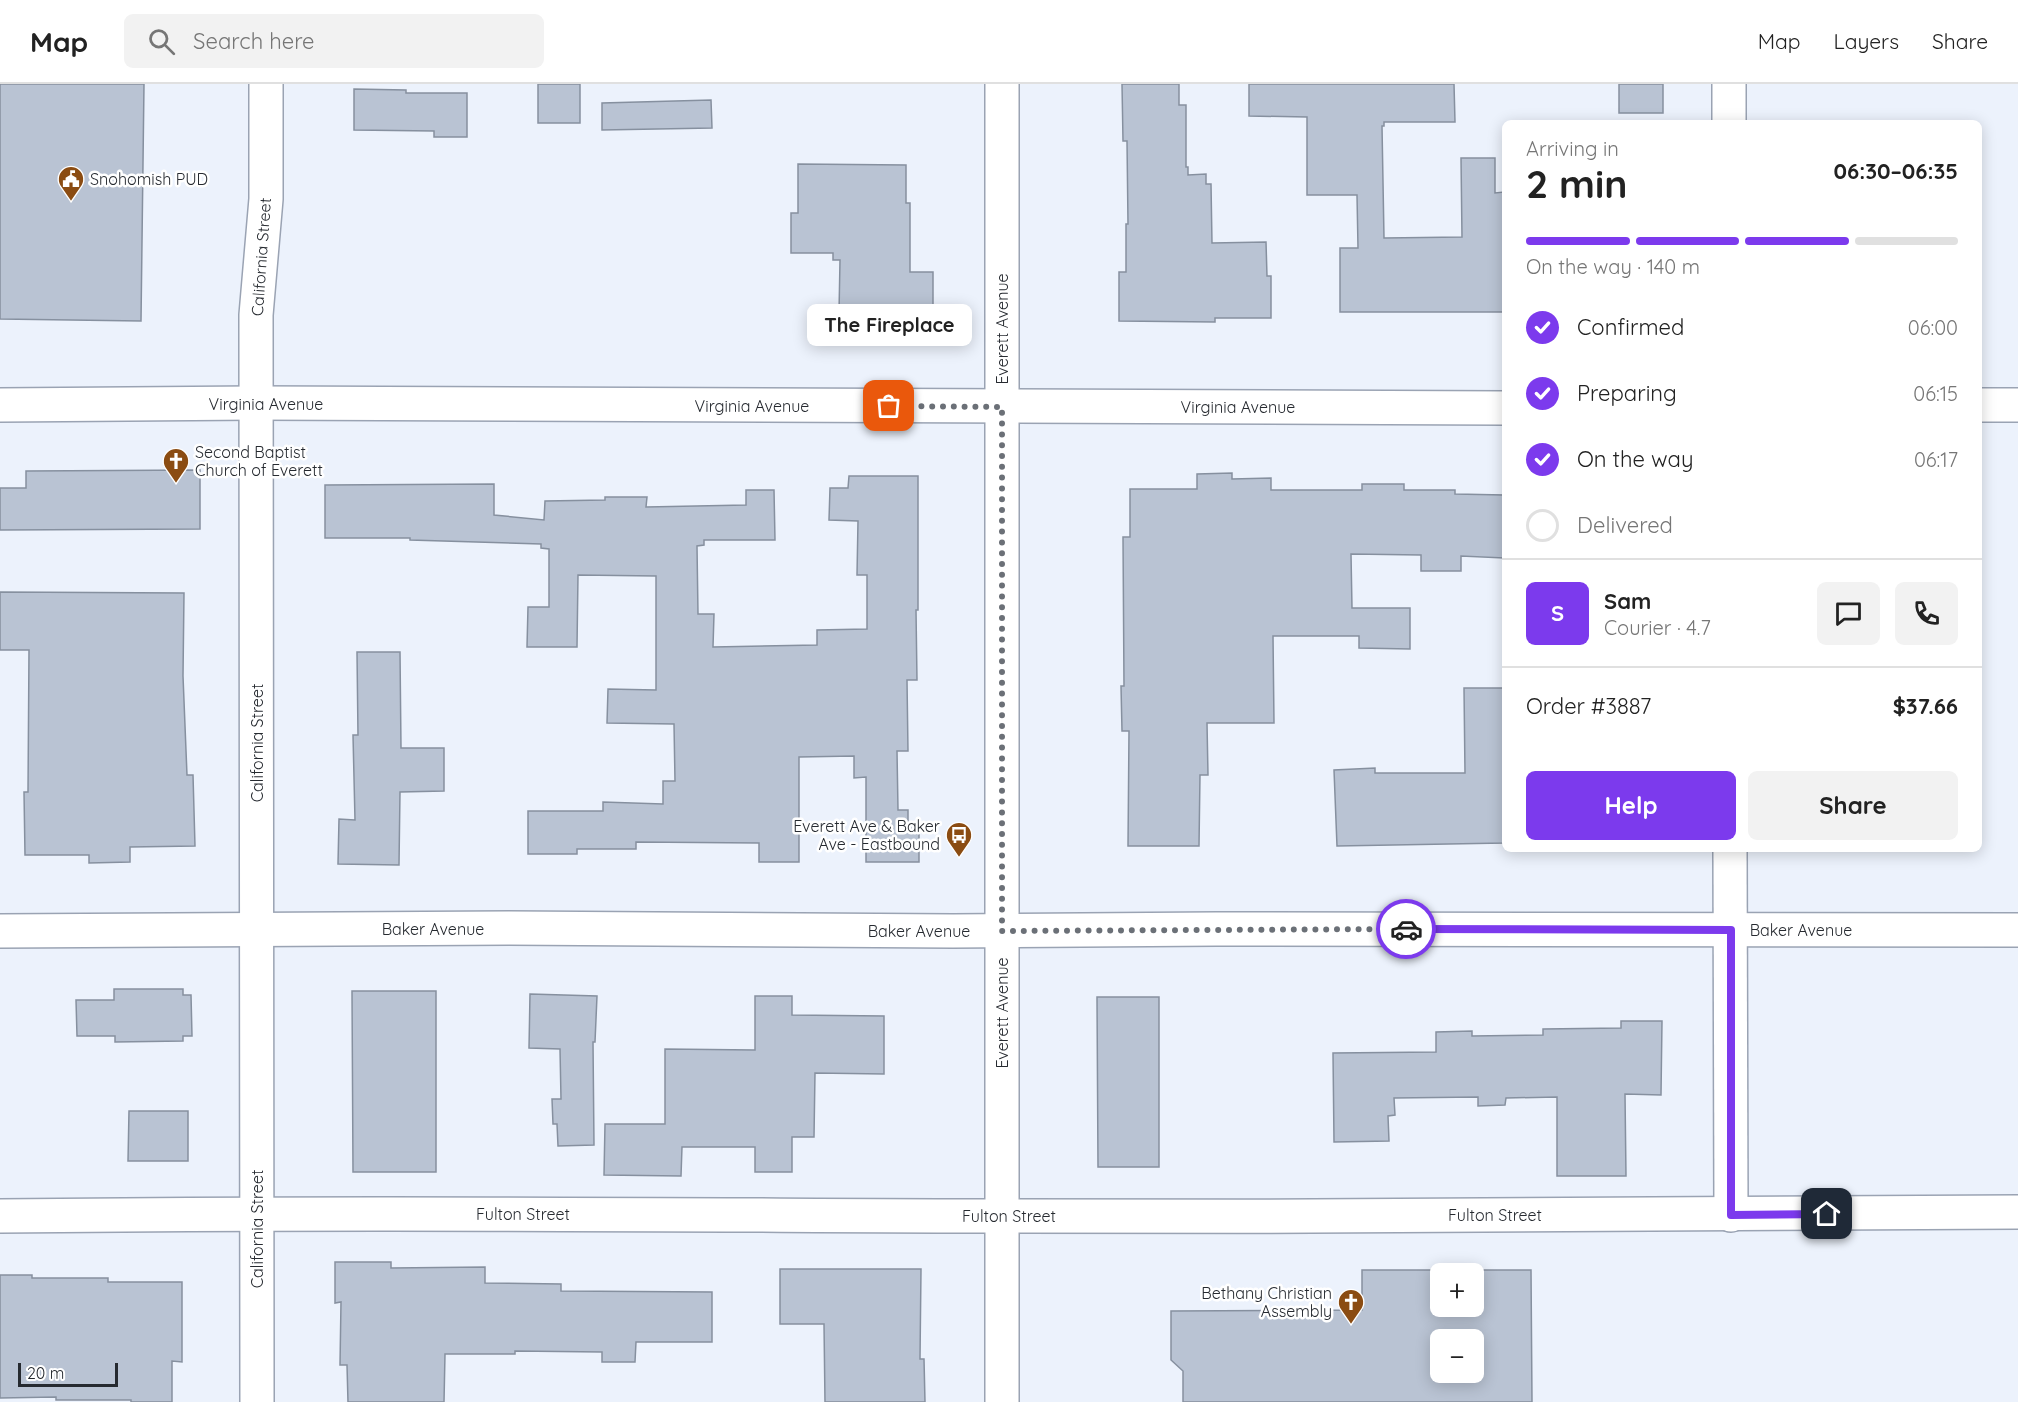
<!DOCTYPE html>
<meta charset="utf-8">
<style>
:root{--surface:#fff;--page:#f2f2f2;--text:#222;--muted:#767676;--line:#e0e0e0;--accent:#7c3aed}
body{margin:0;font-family:Quicksand,sans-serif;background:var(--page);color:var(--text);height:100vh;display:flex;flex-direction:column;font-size:22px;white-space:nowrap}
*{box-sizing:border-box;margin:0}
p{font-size:20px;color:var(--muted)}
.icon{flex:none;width:33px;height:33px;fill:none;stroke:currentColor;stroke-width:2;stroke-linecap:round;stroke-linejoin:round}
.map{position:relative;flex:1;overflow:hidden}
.details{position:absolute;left:1502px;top:36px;width:480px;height:732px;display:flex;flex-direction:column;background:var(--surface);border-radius:9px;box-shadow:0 3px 15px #0003}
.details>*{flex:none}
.buttons{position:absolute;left:1430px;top:1179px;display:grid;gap:12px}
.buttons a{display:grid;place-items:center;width:54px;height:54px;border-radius:9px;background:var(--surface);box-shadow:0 3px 15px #0003;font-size:30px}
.scale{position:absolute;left:18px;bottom:15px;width:100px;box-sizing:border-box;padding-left:6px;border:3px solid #262a30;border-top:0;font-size:16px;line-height:21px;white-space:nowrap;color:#262a30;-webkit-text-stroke:4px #fff;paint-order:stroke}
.pin{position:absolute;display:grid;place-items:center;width:51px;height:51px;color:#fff;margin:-26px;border-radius:12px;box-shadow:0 3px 9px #0006}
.courier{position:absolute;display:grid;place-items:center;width:60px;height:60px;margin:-30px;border:4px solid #7c3aed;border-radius:50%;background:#fff;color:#222;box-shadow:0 2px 8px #0007}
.bubble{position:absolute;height:42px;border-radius:9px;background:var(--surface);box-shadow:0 3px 15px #0003;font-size:20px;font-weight:700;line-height:42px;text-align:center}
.summary em{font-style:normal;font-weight:700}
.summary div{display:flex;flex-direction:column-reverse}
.summary{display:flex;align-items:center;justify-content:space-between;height:102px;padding:0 24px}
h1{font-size:39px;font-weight:700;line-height:45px}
.bar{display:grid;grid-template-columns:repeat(4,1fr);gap:9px 6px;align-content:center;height:72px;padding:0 24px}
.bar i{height:8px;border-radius:4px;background:var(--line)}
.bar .on{background:var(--accent)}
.bar p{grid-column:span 4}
.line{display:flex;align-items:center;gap:15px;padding:0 24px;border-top:2px solid var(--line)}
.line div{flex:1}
.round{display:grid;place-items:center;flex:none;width:63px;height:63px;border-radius:9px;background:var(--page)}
ol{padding:0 24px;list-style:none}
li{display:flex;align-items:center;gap:18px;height:66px}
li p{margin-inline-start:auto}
li .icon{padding:6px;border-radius:50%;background:var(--accent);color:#fff;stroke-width:4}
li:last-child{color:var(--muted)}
li i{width:33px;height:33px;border:3px solid var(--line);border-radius:50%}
.action{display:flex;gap:12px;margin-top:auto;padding:12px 24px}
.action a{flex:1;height:69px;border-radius:9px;background:var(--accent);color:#fff;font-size:24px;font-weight:700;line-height:69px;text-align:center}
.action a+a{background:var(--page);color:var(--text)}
header{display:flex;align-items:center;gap:36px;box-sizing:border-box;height:84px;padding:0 30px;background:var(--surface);border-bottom:2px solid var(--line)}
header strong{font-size:28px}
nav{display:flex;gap:33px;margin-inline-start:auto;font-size:21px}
.search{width:420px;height:54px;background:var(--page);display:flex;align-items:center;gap:15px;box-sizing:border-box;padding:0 21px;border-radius:9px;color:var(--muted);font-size:22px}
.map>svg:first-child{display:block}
</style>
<header>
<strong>Map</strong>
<div class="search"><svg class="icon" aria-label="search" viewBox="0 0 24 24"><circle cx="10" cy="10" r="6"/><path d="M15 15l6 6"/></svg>Search here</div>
<nav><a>Map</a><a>Layers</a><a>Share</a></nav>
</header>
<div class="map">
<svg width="2018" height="1318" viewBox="0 0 2018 1318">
<rect width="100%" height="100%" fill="#ecf2fc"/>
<g fill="#b9c3d3" stroke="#86909f" stroke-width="1.5" fill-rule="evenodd">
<polygon points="0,0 144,0 141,237 0,235"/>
<rect x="538" y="0" width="42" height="39"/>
<polygon points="1122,0 1179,0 1179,21 1186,21 1186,83 1188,83 1188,91 1206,90 1206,100 1211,100 1212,159 1266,158 1267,192 1271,192 1271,234 1215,234 1215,238 1119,237 1119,188 1126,188 1126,140 1128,140 1127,57 1123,57"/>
<polygon points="1249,0 1454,0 1455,38 1384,38 1384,42 1382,42 1384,154 1462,153 1461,74 1495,74 1495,109 1504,108 1504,228 1340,228 1340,164 1358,164 1357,111 1307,111 1307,33 1249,32"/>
<rect x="1619" y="0" width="44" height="29"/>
<polygon points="354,5 406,6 406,9 467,9 467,53 434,53 434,47 354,46"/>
<polygon points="711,16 712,44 602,46 602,19"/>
<polygon points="798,80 906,81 906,119 910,119 910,188 933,188 933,261 845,261 845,229 839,229 840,176 833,176 833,169 791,169 791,129 798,129"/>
<polygon points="200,386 200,445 0,446 0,404 26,404 26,387"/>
<polygon points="1232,389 1232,395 1271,394 1271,406 1362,406 1362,400 1404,400 1404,406 1455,406 1455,410 1504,411 1504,474 1461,472 1461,487 1421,487 1421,471 1351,470 1352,524 1410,524 1410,565 1359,564 1359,552 1273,552 1274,639 1207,639 1208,691 1200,691 1199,762 1128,762 1129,647 1122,647 1121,602 1124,602 1123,453 1130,453 1130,405 1197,405 1197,390"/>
<polygon points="849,392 918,392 918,526 916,526 917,596 907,596 908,667 897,667 898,726 908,726 908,741 919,741 919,778 866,778 866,693 854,694 854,672 799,673 799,778 759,778 759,759 636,758 636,765 577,765 577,770 528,770 528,727 603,727 603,718 663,720 663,697 675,697 674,640 607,639 608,605 656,606 656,492 578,491 577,563 527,563 528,523 549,523 549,465 541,464 541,460 410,456 410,454 325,454 325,401 494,400 494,431 544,436 545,417 605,416 605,413 647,413 646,423 746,421 746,406 774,406 775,456 704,456 704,461 697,462 698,530 714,530 713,563 817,561 817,546 867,545 867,491 857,491 858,437 829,436 830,404 848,404"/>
<polygon points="0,508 184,509 183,592 187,691 193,691 195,762 130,763 130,778 89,779 89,771 25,771 24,708 28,708 29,566 0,566"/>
<polygon points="357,568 400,568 401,664 444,664 444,707 400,708 399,781 338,780 339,735 355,736 353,651 358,651"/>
<polygon points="1464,604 1504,604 1504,759 1337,762 1334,686 1375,684 1375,689 1465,689"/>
<polygon points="114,905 183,905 183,911 191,911 192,952 183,952 183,957 115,958 115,952 77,952 76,916 114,916"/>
<polygon points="352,907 436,907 436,1088 353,1088"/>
<polygon points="530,910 597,912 595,958 593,958 594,1061 558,1062 557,1040 553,1040 552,1015 561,1015 560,965 529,964"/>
<polygon points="755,912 792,912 792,931 884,932 884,990 815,989 814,1053 792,1053 792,1088 755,1088 755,1063 682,1063 681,1092 604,1091 605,1040 665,1040 665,965 755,966"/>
<polygon points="1097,913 1159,913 1159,1083 1098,1083"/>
<polygon points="1621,937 1662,937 1661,1011 1625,1010 1626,1092 1557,1092 1557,1013 1506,1014 1505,1021 1478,1022 1478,1013 1394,1014 1395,1031 1388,1032 1389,1057 1334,1058 1333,969 1436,968 1436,948 1472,947 1472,952 1543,951 1543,945 1621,944"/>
<polygon points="129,1027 188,1027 188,1077 128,1077"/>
<polygon points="335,1178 391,1178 391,1184 485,1183 485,1199 561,1200 561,1207 712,1208 712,1258 636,1258 635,1278 602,1278 602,1268 515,1267 515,1270 445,1270 444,1318 348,1318 347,1281 340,1281 341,1218 335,1219"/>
<polygon points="780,1185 921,1185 920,1275 924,1275 925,1318 825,1318 824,1240 780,1240"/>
<path d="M1362,1186H1531L1532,1318H1183V1287L1171,1276V1227L1362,1226ZM1440,1190H1473V1222H1440ZM1440,1256H1473V1288H1440Z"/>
<polygon points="0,1191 32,1191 32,1194 108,1194 108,1198 182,1198 182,1278 172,1277 172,1318 131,1318 131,1316 56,1316 56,1313 0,1314"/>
</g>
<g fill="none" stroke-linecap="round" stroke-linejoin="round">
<g stroke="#9aa3b3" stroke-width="36">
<g id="minor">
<polyline points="1729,39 1729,0"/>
<polyline points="0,321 256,319 1504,324"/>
<polyline points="1978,321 2018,321"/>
<polyline points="1730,765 1731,1131"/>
<polyline points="0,847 509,844 953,847 1216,845 2018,846"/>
<path d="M0,1132C335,1128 669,1131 1004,1132C1342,1133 1680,1132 2018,1128"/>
</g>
</g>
<g stroke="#9aa3b3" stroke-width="36">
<polyline id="tertiary" points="257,1318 256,231 266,115 266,0"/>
</g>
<g stroke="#9aa3b3" stroke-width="36">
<polyline id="primary" points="1002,1318 1002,0"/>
</g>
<use href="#minor" stroke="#fff" stroke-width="33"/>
<use href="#tertiary" stroke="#fff" stroke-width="33"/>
<use href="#primary" stroke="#fff" stroke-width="33"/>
</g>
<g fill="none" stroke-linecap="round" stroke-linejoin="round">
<polyline stroke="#6b7077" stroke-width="6" stroke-dasharray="0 10.8" points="889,322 1002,323 1002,847 1406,845"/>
<polyline stroke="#7c3aed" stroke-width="8" points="1406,845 1731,846 1731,1131 1827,1130"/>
</g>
<defs>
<g id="civic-pin" transform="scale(1.35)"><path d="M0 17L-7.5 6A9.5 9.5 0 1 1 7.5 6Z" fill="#8b4c12" stroke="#fff"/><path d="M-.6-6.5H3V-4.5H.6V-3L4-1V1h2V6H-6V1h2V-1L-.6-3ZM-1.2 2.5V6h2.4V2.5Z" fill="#fff"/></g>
<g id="church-pin" transform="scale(1.35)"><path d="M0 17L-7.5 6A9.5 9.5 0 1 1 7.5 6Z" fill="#8b4c12" stroke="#fff"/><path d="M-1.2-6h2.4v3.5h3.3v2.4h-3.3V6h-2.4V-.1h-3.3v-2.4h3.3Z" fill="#fff"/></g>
<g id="bus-pin" transform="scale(1.35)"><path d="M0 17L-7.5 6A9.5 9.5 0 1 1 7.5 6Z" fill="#8b4c12" stroke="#fff"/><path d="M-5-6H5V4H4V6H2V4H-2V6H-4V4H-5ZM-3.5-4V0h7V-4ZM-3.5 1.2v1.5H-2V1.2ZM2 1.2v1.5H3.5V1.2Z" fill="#fff"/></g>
</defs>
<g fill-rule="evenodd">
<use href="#civic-pin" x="71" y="95"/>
<use href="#church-pin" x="176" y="377"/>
<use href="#bus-pin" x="959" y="751"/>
<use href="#church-pin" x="1351" y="1218"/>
</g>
<g text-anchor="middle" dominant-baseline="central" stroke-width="5" stroke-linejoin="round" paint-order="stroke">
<g font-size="16" fill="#262a30" stroke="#fff" text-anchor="start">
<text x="90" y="95">Snohomish PUD</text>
<text x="195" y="368">Second Baptist<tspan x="195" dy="18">Church of Everett</tspan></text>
<text x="940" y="742" text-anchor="end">Everett Ave &amp; Baker<tspan x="940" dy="18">Ave - Eastbound</tspan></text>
<text x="1332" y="1209" text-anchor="end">Bethany Christian<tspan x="1332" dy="18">Assembly</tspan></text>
</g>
<g font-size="16" fill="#262a30" stroke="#fff">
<text transform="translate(261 173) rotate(-86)">California Street</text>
<text transform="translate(1002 245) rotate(-90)">Everett Avenue</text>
<text x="266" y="320">Virginia Avenue</text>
<text x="752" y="322">Virginia Avenue</text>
<text x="1238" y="323">Virginia Avenue</text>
<text transform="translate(257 659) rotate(-90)">California Street</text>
<text x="433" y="845">Baker Avenue</text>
<text x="1801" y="846">Baker Avenue</text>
<text x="919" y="847">Baker Avenue</text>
<text transform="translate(1002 929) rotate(-90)">Everett Avenue</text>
<text x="523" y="1130">Fulton Street</text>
<text x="1495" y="1131">Fulton Street</text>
<text x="1009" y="1132">Fulton Street</text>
<text transform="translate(257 1145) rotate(-90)">California Street</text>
</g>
</g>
</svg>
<div class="buttons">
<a>+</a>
<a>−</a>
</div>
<div class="scale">20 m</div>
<div class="pin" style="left:889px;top:322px;background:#ea580c"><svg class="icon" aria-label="bag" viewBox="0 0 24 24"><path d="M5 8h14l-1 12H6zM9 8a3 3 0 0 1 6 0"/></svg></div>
<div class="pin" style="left:1827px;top:1130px;background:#1f2937"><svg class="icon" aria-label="home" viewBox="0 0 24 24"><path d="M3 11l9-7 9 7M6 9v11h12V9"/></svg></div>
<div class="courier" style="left:1406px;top:845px"><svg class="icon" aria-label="car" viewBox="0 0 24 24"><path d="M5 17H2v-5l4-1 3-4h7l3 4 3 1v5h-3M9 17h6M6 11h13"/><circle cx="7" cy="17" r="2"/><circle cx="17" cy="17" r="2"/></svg></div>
<div class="bubble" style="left:807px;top:220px;width:165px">The Fireplace</div>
<section class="details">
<div class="summary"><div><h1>2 min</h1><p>Arriving in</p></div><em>06:30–06:35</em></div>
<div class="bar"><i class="on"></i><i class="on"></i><i class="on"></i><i></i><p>On the way · 140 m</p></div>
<ol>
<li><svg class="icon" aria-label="check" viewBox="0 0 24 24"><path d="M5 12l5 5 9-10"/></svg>Confirmed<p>06:00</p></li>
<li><svg class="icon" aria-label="check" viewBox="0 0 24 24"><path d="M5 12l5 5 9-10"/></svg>Preparing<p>06:15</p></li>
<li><svg class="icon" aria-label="check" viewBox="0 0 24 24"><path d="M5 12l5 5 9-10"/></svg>On the way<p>06:17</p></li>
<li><i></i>Delivered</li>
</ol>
<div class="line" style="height:108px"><b class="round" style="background:var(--accent);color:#fff">S</b><div><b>Sam</b><p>Courier · 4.7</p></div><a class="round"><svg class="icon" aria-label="chat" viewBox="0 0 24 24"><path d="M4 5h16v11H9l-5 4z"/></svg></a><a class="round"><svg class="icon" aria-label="phone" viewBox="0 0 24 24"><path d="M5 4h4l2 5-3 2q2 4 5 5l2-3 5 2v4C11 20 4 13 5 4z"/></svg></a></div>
<div class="line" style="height:78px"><div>Order #3887</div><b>$37.66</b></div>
<div class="action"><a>Help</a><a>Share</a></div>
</section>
</div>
